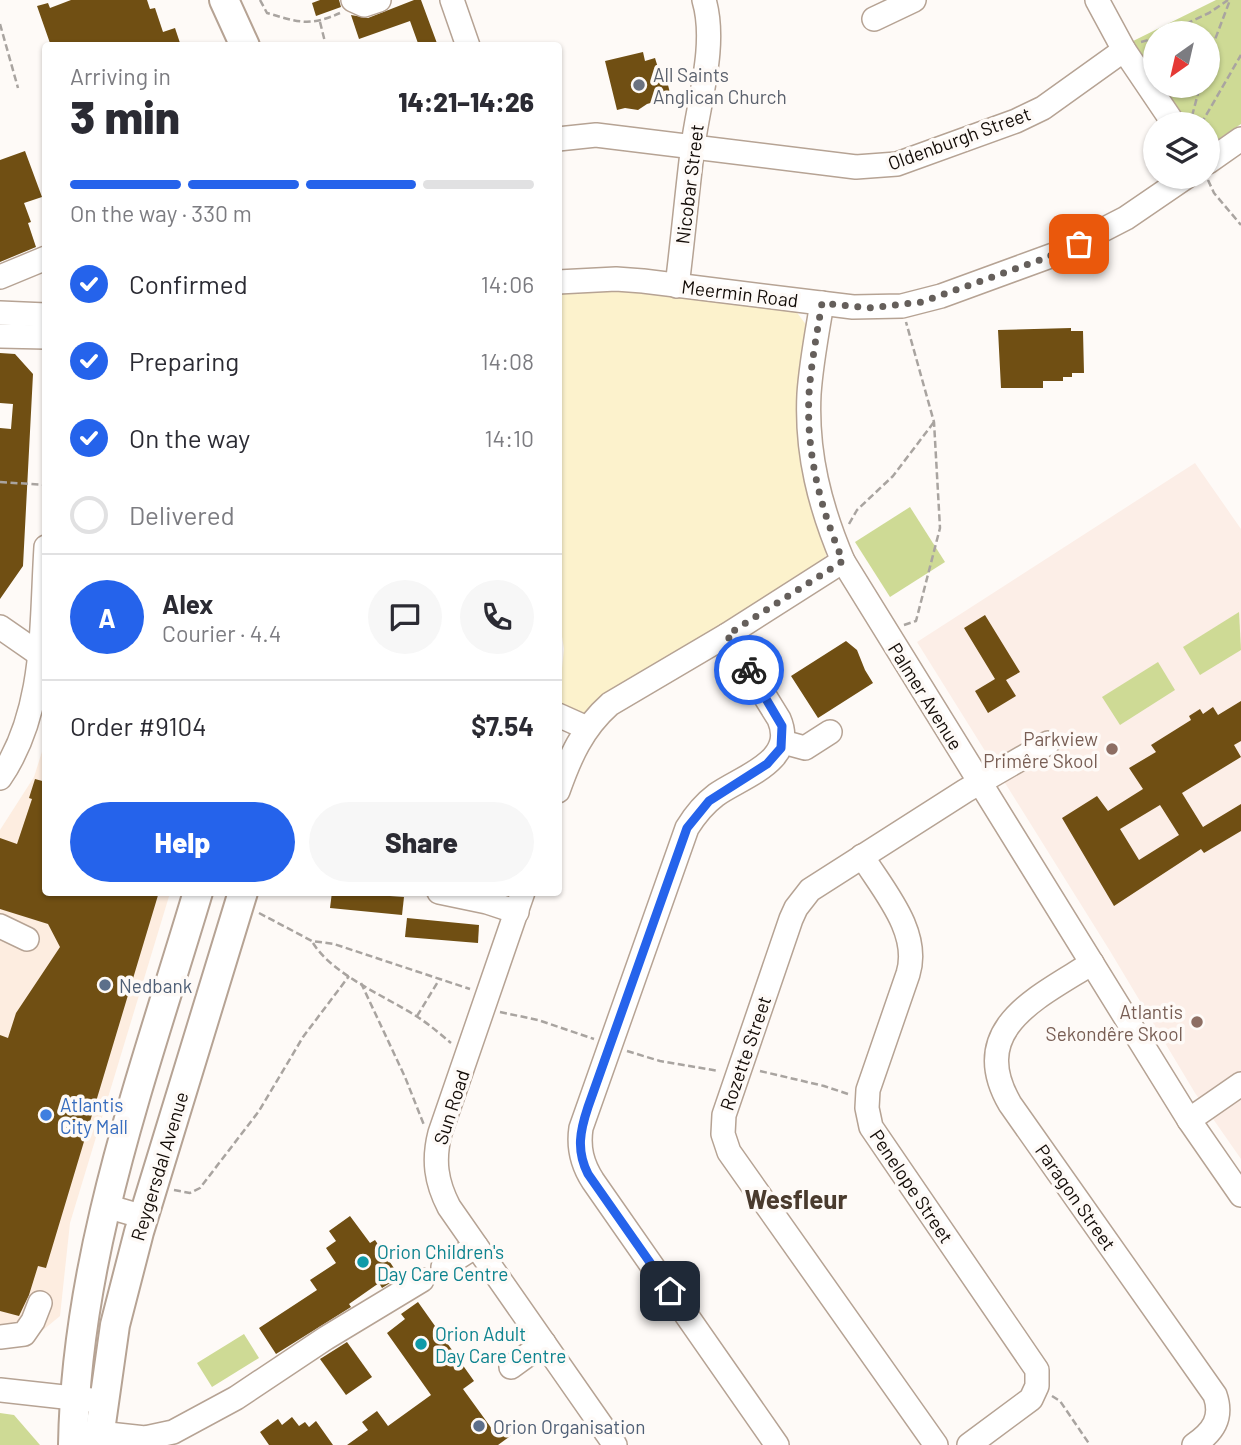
<!DOCTYPE html>
<meta charset="utf-8">
<style>
:root{--surface:#fff;--page:#f7f7f7;--text:#2b2b33;--muted:#7c7c81;--line:#e1e1e2;--accent:#2563eb}
body{margin:0;font-family:Barlow,sans-serif;background:var(--page);color:var(--text);height:100vh;display:flex;flex-direction:column;font-size:26px;white-space:nowrap}
*{box-sizing:border-box;margin:0}
p{font-size:23px;color:var(--muted)}
.icon{flex:none;width:38px;height:38px;fill:none;stroke:currentColor;stroke-width:2;stroke-linecap:round;stroke-linejoin:round}
.map{position:relative;flex:1;overflow:hidden}
.details{position:absolute;left:42px;top:42px;width:520px;height:854px;display:flex;flex-direction:column;background:var(--surface);border-radius:7px;box-shadow:0 2px 5px #0004}
.details>*{flex:none}
.needle{width:46px;rotate:214deg}
.tools{position:absolute;left:1143px;top:21px;display:grid;gap:14px}
.tools a{display:grid;place-items:center;width:77px;height:77px;border-radius:50%;background:var(--surface);box-shadow:0 2px 5px #0004;font-size:35px}
.pin{position:absolute;display:grid;place-items:center;width:60px;height:60px;color:#fff;margin:-30px;border-radius:14px;box-shadow:0 4px 10px #0006}
.courier{position:absolute;display:grid;place-items:center;width:70px;height:70px;margin:-35px;border:5px solid #2563eb;border-radius:50%;background:#fff;color:#222;box-shadow:0 2px 9px #0007}
.summary em{font-style:normal;font-weight:800}
.summary div{display:flex;flex-direction:column-reverse}
.summary{display:flex;align-items:center;justify-content:space-between;height:119px;padding:0 28px}
h1{font-size:46px;font-weight:800;line-height:52px}
.bar{display:grid;grid-template-columns:repeat(4,1fr);gap:10px 7px;align-content:center;height:84px;padding:0 28px}
.bar i{height:9px;border-radius:5px;background:var(--line)}
.bar .selected{background:var(--accent)}
.bar p{grid-column:span 4}
.line{display:flex;align-items:center;gap:18px;padding:0 28px;border-top:2px solid var(--line)}
.line div{flex:1}
.round{display:grid;place-items:center;flex:none;width:74px;height:74px;border-radius:37px;background:var(--page)}
ol{padding:0 28px;list-style:none}
li{display:flex;align-items:center;gap:21px;height:77px}
li p{margin-inline-start:auto}
li .icon{padding:7px;border-radius:50%;background:var(--accent);color:#fff;stroke-width:4}
li:last-child{color:var(--muted)}
li i{width:38px;height:38px;border:4px solid var(--line);border-radius:50%}
.cta{display:flex;gap:14px;margin-top:auto;padding:14px 28px}
.cta a{flex:1;height:80px;border-radius:42px;background:var(--accent);color:#fff;font-size:28px;font-weight:800;line-height:80px;text-align:center}
.cta a+a{background:var(--page);color:var(--text)}
.map>svg:first-child{display:block}
</style>
<div class="map">
<svg width="1241" height="1445" viewBox="0 0 1241 1445">
<rect width="100%" height="100%" fill="#fefaf7"/>
<polygon fill="#fdede0" points="45,742 46,892 170,893 70,1223 60,1316 26,1344 0,1341 0,830 34,777"/>
<polygon fill="#fceee7" points="1195,463 1241,529 1241,1159 1195,1093 1110,951 917,642"/>
<g fill="#ceda95" fill-rule="evenodd">
<path d="M1216,0H1241V124L1217,140L1208,142V124H1183L1127,44ZM1155,33H1208V86H1155Z"/>
<polygon points="910,507 945,562 890,597 855,542"/>
<polygon points="1239,612 1241,650 1200,675 1183,647"/>
<polygon points="1158,662 1175,690 1120,725 1102,697"/>
<polygon points="244,1334 259,1358 212,1387 197,1363"/>
<polygon points="0,1413 14,1415 40,1445 0,1445"/>
</g>
<polygon fill="#fcf2cc" points="618,288 795,310 807,326 826,555 824,561 585,715 558,706 564,649 558,612 558,290"/>
<g fill="#704f13" fill-rule="evenodd">
<polygon points="71,0 147,0 150,9 155,8 163,32 175,28 181,46 51,46 37,6 48,3 50,8"/>
<polygon points="320,0 339,0 341,7 316,16 312,3"/>
<polygon points="414,0 421,0 438,46 419,46 410,21 359,39 351,15 368,18"/>
<polygon points="643,52 645,61 655,58 659,71 664,69 671,97 647,104 638,110 625,108 617,110 605,61"/>
<polygon points="25,151 42,197 24,203 31,222 28,223 36,247 0,262 0,160"/>
<polygon points="1071,328 1071,331 1083,331 1084,373 1072,373 1072,377 1063,377 1063,381 1043,381 1043,388 1001,388 998,330"/>
<polygon points="0,353 15,354 33,374 23,566 0,599 0,428 11,429 13,404 0,403"/>
<polygon points="985,615 1020,672 1006,680 1016,696 988,713 975,691 995,679 964,628"/>
<polygon points="846,641 857,650 865,670 873,683 818,718 791,676"/>
<path d="M1241,701V741L1234,745L1241,757L1182,793L1203,827L1241,804V831L1204,853L1201,849L1114,906L1062,818L1097,796L1108,811L1143,789L1129,768L1156,752L1151,745L1191,720L1189,716L1200,709L1203,714L1213,707L1218,715ZM1160,805L1179,835L1139,860L1120,829Z"/>
<polygon points="35,779 46,782 46,892 159,892 46,1268 38,1266 29,1295 19,1316 0,1311 0,1035 8,1038 16,1013 60,947 48,924 0,909 0,838 17,844 32,799 29,798"/>
<polygon points="332,892 404,897 402,915 330,908"/>
<polygon points="407,918 479,925 478,943 405,937"/>
<polygon points="350,1216 370,1243 375,1240 400,1277 382,1288 379,1283 349,1304 351,1307 276,1354 259,1328 317,1290 310,1280 336,1263 326,1248 336,1241 329,1231"/>
<polygon points="418,1302 474,1381 463,1389 492,1429 504,1421 513,1434 498,1445 347,1445 368,1430 362,1422 377,1411 388,1426 431,1395 387,1333 405,1319 401,1314"/>
<polygon points="347,1342 372,1377 346,1395 320,1359"/>
<polygon points="292,1417 299,1426 305,1422 309,1427 316,1421 333,1445 269,1445 260,1432 278,1419 282,1425"/>
</g>
<g fill="none" stroke-linecap="round" stroke-linejoin="round">
<g stroke="#b6a394" stroke-width="26">
<g id="minor">
<polyline points="353,0 364,5 379,0"/>
<polyline points="452,0 468,46"/>
<polyline points="1097,0 1124,50 1174,124"/>
<polyline points="874,19 914,0"/>
<polyline points="558,139 596,135 856,167 897,164 1016,121 1043,108 1124,50"/>
<polyline points="1208,162 1241,139"/>
<polyline points="0,277 46,258"/>
<polyline points="558,282 616,279 643,281 853,307 902,306 941,296 1056,254 1126,218 1186,177"/>
<path d="M677,286C683,239 687,192 693,145C699,100 717,44 704,0"/>
<path d="M822,303C817,333 811,364 809,394C806,453 820,507 843,561L1189,1120L1241,1195"/>
<polyline points="0,313 46,315"/>
<polyline points="0,336 46,337"/>
<polyline points="0,627 39,654"/>
<path d="M727,635L779,719C797,761 743,776 716,795C704,804 695,815 687,828L581,1128C578,1148 582,1164 593,1181L777,1445"/>
<polyline points="558,715 587,728"/>
<polyline points="783,742 805,748 830,732"/>
<path d="M0,778C46,711 41,625 46,547"/>
<path d="M558,791C570,757 582,729 610,704L727,635L843,561"/>
<path d="M862,856C883,890 921,932 908,974L868,1090L867,1108L871,1127L1037,1370V1386L1031,1399L969,1445"/>
<polyline points="439,892 487,902 517,912"/>
<path d="M523,892L440,1133C433,1160 436,1182 449,1207L615,1445"/>
<polyline points="0,926 27,939"/>
<path d="M1092,963C1039,997 966,1028 1010,1104L1215,1395C1223,1418 1213,1432 1194,1445"/>
<polyline points="1189,1120 1241,1084"/>
<polyline points="113,1208 137,1215"/>
<polyline points="443,1267 476,1246"/>
<polyline points="0,1337 24,1334 33,1321 40,1303"/>
<polyline points="511,1367 544,1343"/>
<polyline points="0,1390 91,1400"/>
<polyline points="99,1433 145,1438 173,1432 236,1398 326,1338 422,1280"/>
<polyline points="936,1445 729,1152 723,1134 724,1115 791,919 796,908 810,890 965,791 1048,743"/>
</g>
</g>
<g stroke="#b6a394" stroke-width="32">
<g id="major">
<polyline points="224,0 245,46"/>
<path d="M73,1445C76,1254 144,1073 198,892"/>
<polyline points="98,1445 115,1325 139,1232 243,892"/>
</g>
</g>
<g stroke="#a9a4a0" stroke-width="2.5" stroke-dasharray="7 3.5" stroke-linecap="butt">
<path d="M260,0L267,13C298,22 309,27 340,13"/>
<polyline points="320,22 326,46"/>
<polyline points="0,24 18,88"/>
<polyline points="1167,33 1209,13 1228,0"/>
<polyline points="1141,42 1155,38"/>
<polyline points="1208,58 1230,0"/>
<polyline points="1192,116 1200,86"/>
<polyline points="1201,124 1241,55"/>
<polyline points="1208,180 1214,193 1241,225"/>
<polyline points="0,482 46,485"/>
<polyline points="849,524 857,510 893,476 934,422"/>
<polyline points="904,625 916,621 940,528 934,422 906,322"/>
<polyline points="259,913 312,941 334,944 470,989"/>
<path d="M313,943C333,975 385,996 416,1016C429,1024 440,1034 451,1043"/>
<polyline points="361,983 405,1077 424,1125"/>
<polyline points="500,1012 538,1020 594,1039"/>
<polyline points="417,1016 439,980"/>
<polyline points="627,1051 660,1061 719,1071"/>
<polyline points="760,1071 824,1086 848,1094"/>
<polyline points="174,1190 190,1193 200,1188 259,1111 303,1037 349,976"/>
<polyline points="1052,1396 1060,1401 1090,1445"/>
</g>
<use href="#minor" stroke="#fff" stroke-width="23"/>
<use href="#major" stroke="#fff" stroke-width="28"/>
</g>
<g fill="none" stroke-linecap="round" stroke-linejoin="round">
<path stroke="#655f5b" stroke-width="7" stroke-dasharray="0 12.6" d="M749,670L727,635L843,561C820,507 806,453 809,394C811,364 817,333 822,303L869,308L922,302L1040,260L1079,244"/>
<path stroke="#2563eb" stroke-width="9" d="M670,1291L588,1174C576,1150 580,1131 588,1107L687,828L709,801L767,764L781,748L782,726L749,670"/>
</g>
<circle fill="#6b7280" stroke="#fefaf7" stroke-width="2.5" cx="639" cy="85" r="7"/>
<g fill="#8d6e63" stroke="#fefaf7" stroke-width="2.5">
<circle cx="1112" cy="749" r="7"/>
<circle cx="1197" cy="1022" r="7"/>
</g>
<g fill="#5c6f8a" stroke="#fefaf7" stroke-width="2.5">
<circle cx="105" cy="985" r="7"/>
<circle cx="479" cy="1426" r="7"/>
</g>
<circle fill="#3f7fe0" stroke="#fefaf7" stroke-width="2.5" cx="46" cy="1115" r="7"/>
<g fill="#0f9aa8" stroke="#fefaf7" stroke-width="2.5">
<circle cx="363" cy="1262" r="7"/>
<circle cx="421" cy="1344" r="7"/>
</g>
<g text-anchor="middle" dominant-baseline="central" stroke-width="7" stroke-linejoin="round" paint-order="stroke">
<g font-size="19" fill="#5b616d" stroke="#fefaf7" text-anchor="start">
<text x="653" y="74">All Saints<tspan x="653" dy="22">Anglican Church</tspan></text>
</g>
<g font-size="19" fill="#130c07" stroke="#fefaf7">
<text transform="translate(959 138) rotate(-20)">Oldenburgh Street</text>
<text transform="translate(689 184) rotate(-83)">Nicobar Street</text>
<text transform="translate(740 293) rotate(7)">Meermin Road</text>
<text transform="translate(926 696) rotate(58)">Palmer Avenue</text>
<text transform="translate(745 1053) rotate(-71)">Rozette Street</text>
<text transform="translate(451 1107) rotate(-72)">Sun Road</text>
<text transform="translate(159 1166) rotate(-73)">Reygersdal Avenue</text>
<text transform="translate(912 1186) rotate(56)">Penelope Street</text>
<text transform="translate(1076 1197) rotate(55)">Paragon Street</text>
</g>
<g font-size="19" fill="#785e54" stroke="#fefaf7" text-anchor="end">
<text x="1098" y="738">Parkview<tspan x="1098" dy="22">Primêre Skool</tspan></text>
<text x="1183" y="1011">Atlantis<tspan x="1183" dy="22">Sekondêre Skool</tspan></text>
</g>
<g font-size="19" fill="#4e5e75" stroke="#fefaf7" text-anchor="start">
<text x="119" y="985">Nedbank</text>
<text x="493" y="1426">Orion Organisation</text>
</g>
<g font-size="19" fill="#366cbe" stroke="#fefaf7" text-anchor="start">
<text x="60" y="1104">Atlantis<tspan x="60" dy="22">City Mall</tspan></text>
</g>
<g font-size="19" fill="#0d838f" stroke="#fefaf7" text-anchor="start">
<text x="377" y="1251">Orion Children's<tspan x="377" dy="22">Day Care Centre</tspan></text>
<text x="435" y="1333">Orion Adult<tspan x="435" dy="22">Day Care Centre</tspan></text>
</g>
<g font-size="26" font-weight="bold" fill="#4a3b2e" stroke="#fefaf7">
<text x="796" y="1198">Wesfleur</text>
</g>
</g>
</svg>
<div class="tools">
<a><svg class="needle" viewBox="-14 -14 28 28"><path d="M0-13l5 13h-10z" fill="#e53935"/><path d="M0 13l5-13h-10z" fill="#7c7c81"/></svg></a>
<a><svg class="icon" aria-label="layers" viewBox="0 0 24 24"><path d="M12 4l9 5-9 5-9-5zM3 14l9 5 9-5"/></svg></a>
</div>
<div class="pin" style="left:1079px;top:244px;background:#ea580c"><svg class="icon" aria-label="bag" viewBox="0 0 24 24"><path d="M5 8h14l-1 12H6zM9 8a3 3 0 0 1 6 0"/></svg></div>
<div class="pin" style="left:670px;top:1291px;background:#1f2937"><svg class="icon" aria-label="home" viewBox="0 0 24 24"><path d="M3 11l9-7 9 7M6 9v11h12V9"/></svg></div>
<div class="courier" style="left:749px;top:670px"><svg class="icon" aria-label="bike" viewBox="0 0 24 24"><circle cx="6" cy="16" r="4"/><circle cx="18" cy="16" r="4"/><path d="M6 16l4-8h5l3 8M10 8l3 8H6M13 5h3"/></svg></div>
<section class="details">
<div class="summary"><div><h1>3 min</h1><p>Arriving in</p></div><em>14:21–14:26</em></div>
<div class="bar"><i class="selected"></i><i class="selected"></i><i class="selected"></i><i></i><p>On the way · 330 m</p></div>
<ol>
<li><svg class="icon" aria-label="check" viewBox="0 0 24 24"><path d="M5 12l5 5 9-10"/></svg>Confirmed<p>14:06</p></li>
<li><svg class="icon" aria-label="check" viewBox="0 0 24 24"><path d="M5 12l5 5 9-10"/></svg>Preparing<p>14:08</p></li>
<li><svg class="icon" aria-label="check" viewBox="0 0 24 24"><path d="M5 12l5 5 9-10"/></svg>On the way<p>14:10</p></li>
<li><i></i>Delivered</li>
</ol>
<div class="line" style="height:126px"><b class="round" style="background:var(--accent);color:#fff">A</b><div><b>Alex</b><p>Courier · 4.4</p></div><a class="round"><svg class="icon" aria-label="chat" viewBox="0 0 24 24"><path d="M4 5h16v11H9l-5 4z"/></svg></a><a class="round"><svg class="icon" aria-label="phone" viewBox="0 0 24 24"><path d="M5 4h4l2 5-3 2q2 4 5 5l2-3 5 2v4C11 20 4 13 5 4z"/></svg></a></div>
<div class="line" style="height:91px"><div>Order #9104</div><b>$7.54</b></div>
<div class="cta"><a>Help</a><a>Share</a></div>
</section>
</div>
